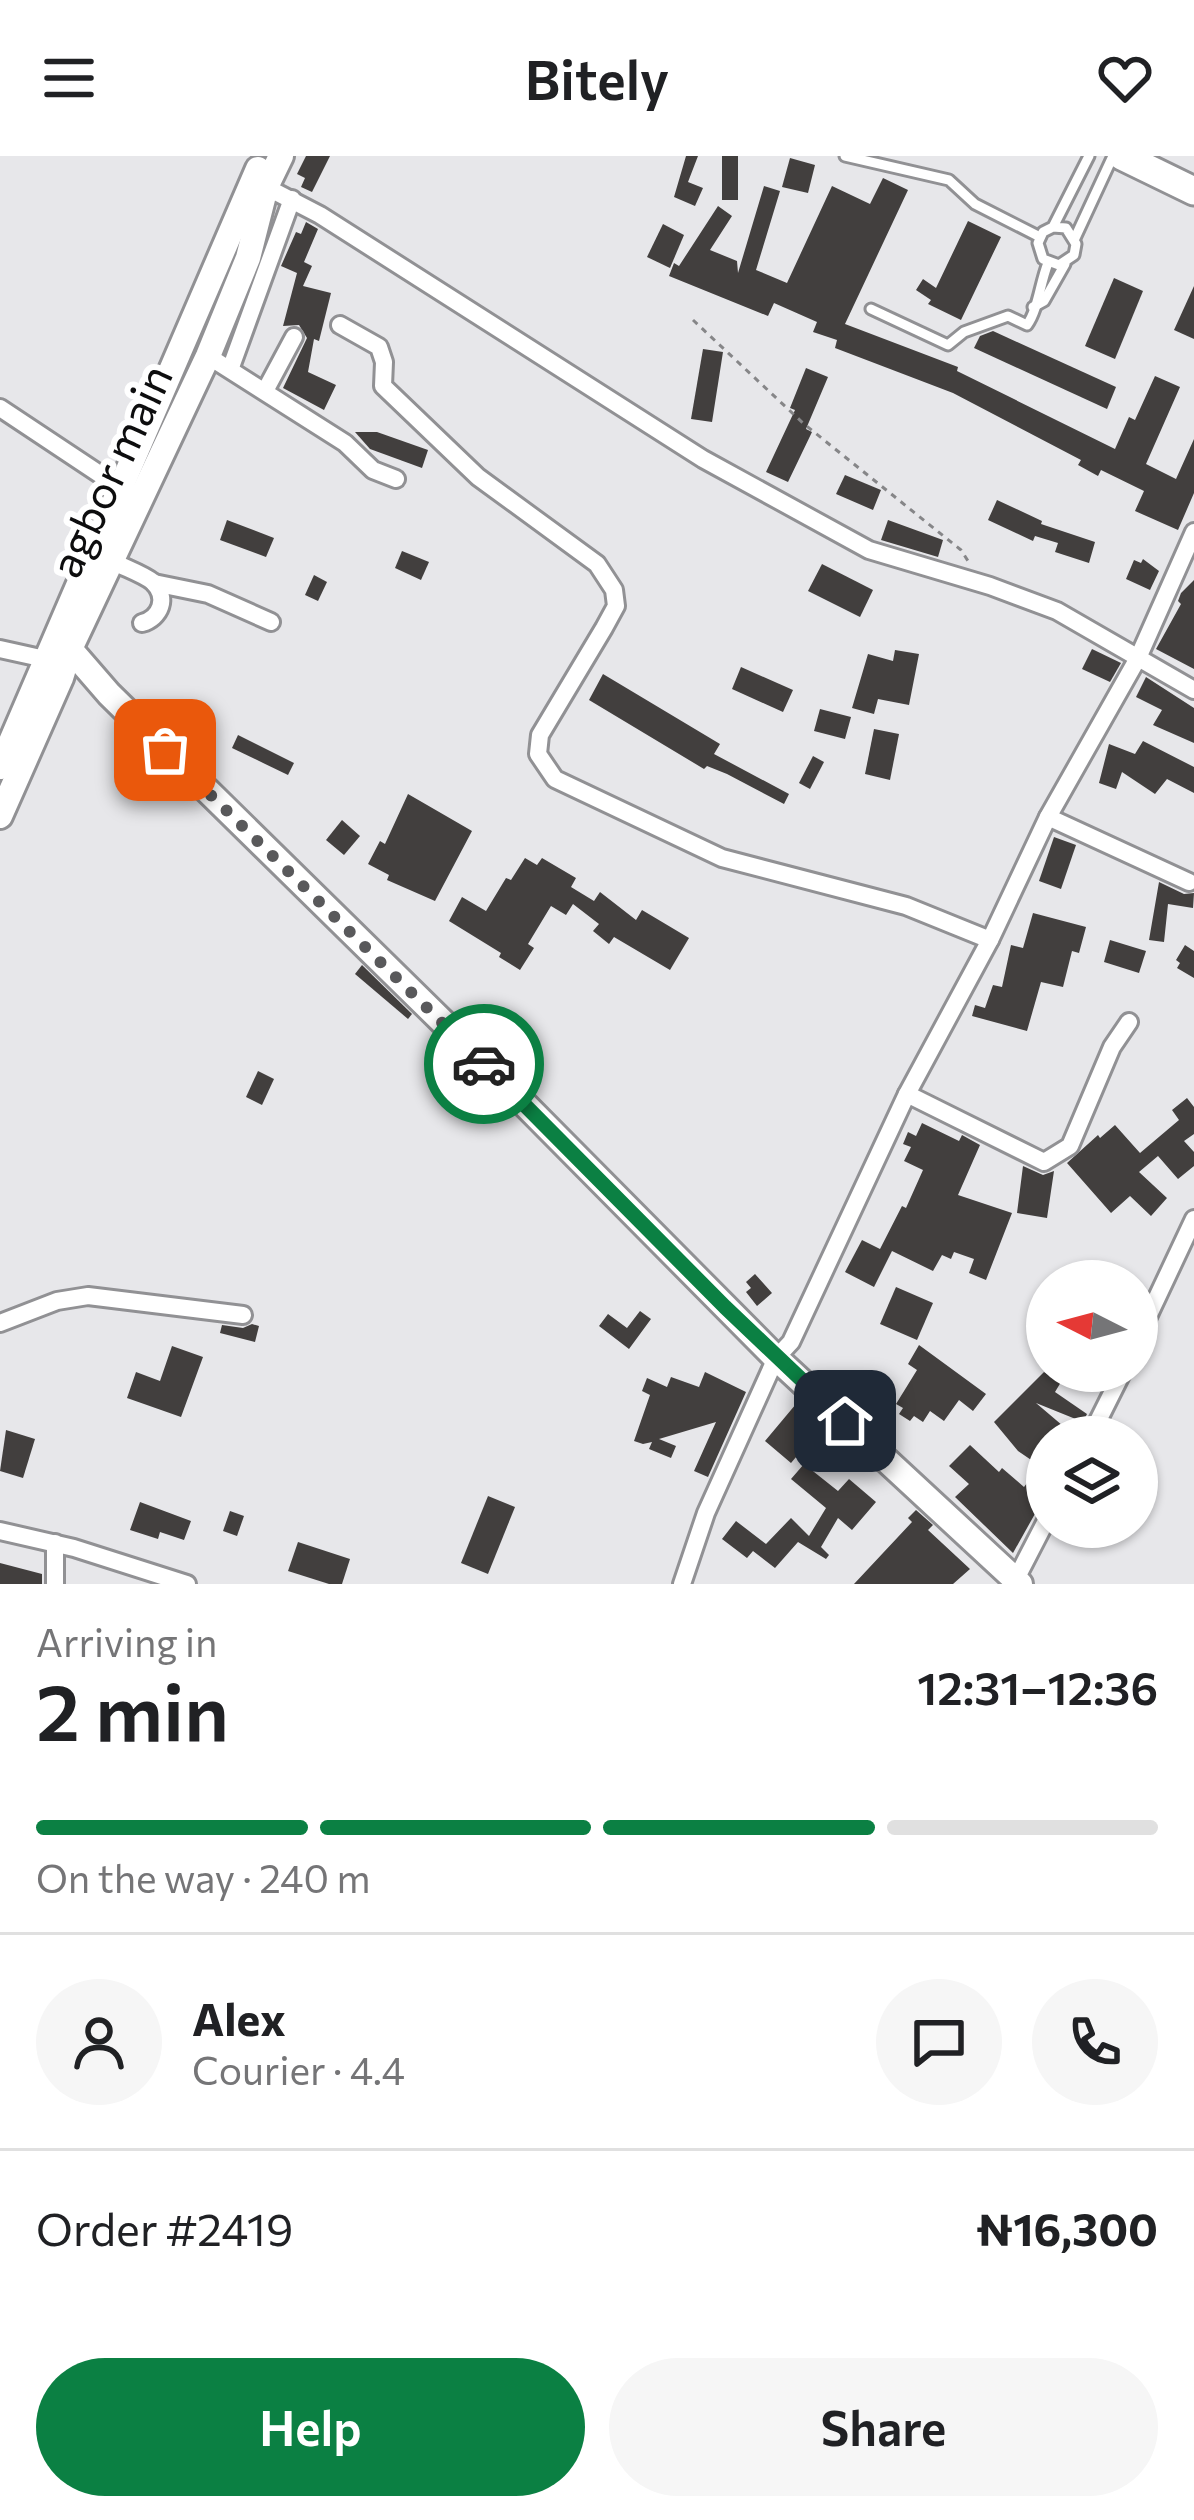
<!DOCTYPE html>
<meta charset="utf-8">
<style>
:root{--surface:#fff;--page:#f6f6f6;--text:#202124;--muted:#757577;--line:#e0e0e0;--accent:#0b8043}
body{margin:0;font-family:Commissioner,sans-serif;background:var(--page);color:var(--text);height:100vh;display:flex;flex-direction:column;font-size:45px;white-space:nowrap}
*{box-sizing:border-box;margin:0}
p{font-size:39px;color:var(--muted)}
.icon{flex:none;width:66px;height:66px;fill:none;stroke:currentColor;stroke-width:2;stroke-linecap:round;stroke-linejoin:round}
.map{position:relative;height:1428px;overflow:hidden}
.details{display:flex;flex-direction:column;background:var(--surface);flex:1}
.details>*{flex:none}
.needle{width:78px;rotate:276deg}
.tools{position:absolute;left:1026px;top:1104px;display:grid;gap:24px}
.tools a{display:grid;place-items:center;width:132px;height:132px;border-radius:50%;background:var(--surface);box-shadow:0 3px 9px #0004;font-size:60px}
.pin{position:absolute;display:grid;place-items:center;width:102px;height:102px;color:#fff;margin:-51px;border-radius:24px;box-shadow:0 6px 18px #0006}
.courier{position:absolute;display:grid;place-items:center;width:120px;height:120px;margin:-60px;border:9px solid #0b8043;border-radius:50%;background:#fff;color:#222;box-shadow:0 3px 15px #0007}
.head em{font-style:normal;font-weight:600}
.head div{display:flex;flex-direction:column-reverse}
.head{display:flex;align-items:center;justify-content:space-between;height:204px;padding:0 36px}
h1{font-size:78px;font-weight:600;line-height:90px}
.bar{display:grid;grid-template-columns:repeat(4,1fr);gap:18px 12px;align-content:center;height:144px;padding:0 36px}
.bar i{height:15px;border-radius:9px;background:var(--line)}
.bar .active{background:var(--accent)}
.bar p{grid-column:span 4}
.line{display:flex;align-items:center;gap:30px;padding:0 36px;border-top:3px solid var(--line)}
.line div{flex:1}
.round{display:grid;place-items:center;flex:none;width:126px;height:126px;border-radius:63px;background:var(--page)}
.cta{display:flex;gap:24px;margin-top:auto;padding:24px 36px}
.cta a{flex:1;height:138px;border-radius:72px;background:var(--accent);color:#fff;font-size:48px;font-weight:600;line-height:138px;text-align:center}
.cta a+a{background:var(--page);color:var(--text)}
header{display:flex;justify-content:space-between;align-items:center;height:156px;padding:0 36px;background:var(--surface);font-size:54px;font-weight:600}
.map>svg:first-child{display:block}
</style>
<header><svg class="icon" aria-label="menu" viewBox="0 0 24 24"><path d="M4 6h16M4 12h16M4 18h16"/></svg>Bitely<svg class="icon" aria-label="heart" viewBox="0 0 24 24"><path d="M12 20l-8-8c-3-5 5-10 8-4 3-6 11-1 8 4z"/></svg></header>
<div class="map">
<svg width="1194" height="1428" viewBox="0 0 1194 1428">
<rect width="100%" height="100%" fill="#e7e7ea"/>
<g fill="#423f3e">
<polygon points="306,0 330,0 312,36 301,31 305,22 297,18"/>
<polygon points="686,0 698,0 688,26 703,32 695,50 674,41"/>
<rect x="722" y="0" width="16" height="44"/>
<polygon points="790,2 815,9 808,37 782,31"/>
<polygon points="883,22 908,34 845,168 958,211 957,215 1115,293 1129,261 1135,264 1155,220 1180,231 1146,308 1176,323 1194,283 1194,337 1178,374 1135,355 1144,335 1101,314 1098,320 1078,309 1081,304 953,237 835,192 837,184 813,176 817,166 774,147 768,160 669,120 674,107 679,110 718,50 732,60 710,94 737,105 738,117 764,30 780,35 756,114 787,127 832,30 870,48"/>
<polygon points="968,65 1001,81 961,164 928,148 931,144 916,134 923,123 936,132"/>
<polygon points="306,66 318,73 304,106 312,110 303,130 331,137 319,185 314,183 308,216 336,229 324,254 283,232 307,182 299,169 283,170 297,117 281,110 296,76 301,78"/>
<polygon points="663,68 684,79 670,112 647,101"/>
<polygon points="1114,122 1143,135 1115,203 1085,190"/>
<polygon points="1194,130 1194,183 1174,174"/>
<polygon points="993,175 1116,231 1107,253 974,192 980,180"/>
<polygon points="703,193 723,196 712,266 691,263"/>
<polygon points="806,212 828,221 806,273 812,276 788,326 766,316 795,254 790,252"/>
<polygon points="355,276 377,276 428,294 422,312 370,293"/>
<polygon points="845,319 881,334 873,354 836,338"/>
<polygon points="997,344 1042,365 1041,368 1095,386 1089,407 1055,396 1058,387 1035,380 1033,385 988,364"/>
<polygon points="227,364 274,382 266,401 220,384"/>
<polygon points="888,364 943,384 938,401 881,384"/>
<polygon points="402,395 429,406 421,424 395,412"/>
<polygon points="1143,403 1159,415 1150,434 1126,423 1134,404 1141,407"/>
<polygon points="822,408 873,434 860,461 808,435"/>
<polygon points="314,419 327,426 318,445 305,439"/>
<polygon points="1194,424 1194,513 1156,493 1181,448 1178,445 1181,437"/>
<polygon points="1092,493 1121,507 1110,526 1082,513"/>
<polygon points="895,494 919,498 909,549 878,543 874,558 852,552 868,498 893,505"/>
<polygon points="741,511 793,534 783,556 732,533"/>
<polygon points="603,518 720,588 714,598 789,638 784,648 727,618 707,610 704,613 589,544"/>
<polygon points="1146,521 1194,552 1194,587 1153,569 1162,554 1136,541"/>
<polygon points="820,553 851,561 845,583 814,575"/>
<polygon points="874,573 899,578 890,624 865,618"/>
<polygon points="238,579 294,607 288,619 232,592"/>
<polygon points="1143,585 1194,611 1194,637 1167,623 1155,638 1122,616 1116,633 1099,627 1109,588 1135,598"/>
<polygon points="813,600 824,606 810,633 799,627"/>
<polygon points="408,638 472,675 435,745 387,724 389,719 368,708 380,685 385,688"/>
<polygon points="342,664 360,680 344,699 326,684"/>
<polygon points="1054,681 1076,689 1061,733 1039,725"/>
<polygon points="525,702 537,709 542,702 576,722 571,731 594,745 600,736 636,764 642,754 689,782 670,814 614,781 609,788 593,775 599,768 573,748 566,759 551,750 528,788 534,792 520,814 499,801 501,797 449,765 462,741 486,755 506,722 511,724"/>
<polygon points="1159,726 1184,738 1194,737 1193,752 1168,748 1164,786 1149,784"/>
<polygon points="1033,757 1086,771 1079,797 1072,795 1063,831 1041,826 1027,875 972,860 975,849 985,852 993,829 1002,831 1011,789 1023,792"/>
<polygon points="1110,784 1146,795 1139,817 1104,806"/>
<polygon points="1185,789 1194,795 1194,822 1177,812 1180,807 1176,804"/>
<polygon points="362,809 412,858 408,863 355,818"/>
<polygon points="258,915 274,923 262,949 246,941"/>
<polygon points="1187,942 1194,951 1194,978 1184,985 1194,996 1194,1010 1178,1023 1158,1000 1139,1016 1167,1042 1151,1060 1130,1040 1111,1057 1067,1007 1098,979 1100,982 1115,969 1140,997 1179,964 1172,954"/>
<polygon points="922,967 959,985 962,979 980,989 958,1039 1012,1057 986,1124 969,1117 974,1103 954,1096 951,1103 942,1099 933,1115 892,1095 874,1131 845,1116 862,1084 880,1093 902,1050 906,1052 923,1014 904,1005 911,991 903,988 908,976 916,980"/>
<polygon points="1023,1010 1043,1019 1054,1015 1047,1062 1017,1057"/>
<polygon points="1085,1108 1135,1121 1134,1125 1081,1125"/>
<polygon points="755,1118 772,1137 757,1150 746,1136 751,1132 746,1126"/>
<polygon points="896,1131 933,1147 917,1184 880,1168"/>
<polygon points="640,1155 651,1163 629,1193 599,1170 608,1158 627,1172"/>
<polygon points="252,1168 259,1170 255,1186 220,1177 222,1169 243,1172"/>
<polygon points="919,1189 986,1238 973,1255 959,1244 944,1265 930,1255 923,1266 914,1260 910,1265 899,1258 903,1252 896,1248 917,1214 908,1208"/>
<polygon points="172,1190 203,1201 181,1261 127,1242 136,1216 160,1225"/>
<polygon points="705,1216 746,1236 708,1321 694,1315 716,1266 659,1283 676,1290 671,1302 649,1293 652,1286 643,1288 634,1285 650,1239 642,1235 647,1222 667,1231 671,1221 699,1231"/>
<polygon points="1044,1216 1061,1226 1055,1236 1087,1258 1083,1266 1036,1247 1076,1281 1047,1281 1047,1350 1036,1356 1013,1397 955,1341 969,1328 949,1310 970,1289 999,1316 1002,1312 1024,1331 1040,1310 1018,1295 994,1266"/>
<polygon points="796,1248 804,1254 806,1252 822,1270 791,1307 765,1285"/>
<polygon points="6,1274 35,1283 23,1322 0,1315"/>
<polygon points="804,1308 838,1335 849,1323 876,1346 852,1374 838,1362 821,1391 829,1399 826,1403 798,1386 775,1412 753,1395 747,1402 722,1383 736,1365 766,1388 791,1362 809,1380 826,1352 791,1323"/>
<polygon points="488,1340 515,1351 488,1418 461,1407"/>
<polygon points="140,1346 191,1365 184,1384 160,1376 158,1383 130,1374"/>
<polygon points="916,1354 933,1369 928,1374 970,1413 953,1428 854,1428 912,1366 908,1362"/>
<polygon points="230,1355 244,1360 237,1380 223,1375"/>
<polygon points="298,1386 350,1403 342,1428 329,1428 288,1415"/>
<polygon points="0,1407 42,1418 42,1428 0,1428"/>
</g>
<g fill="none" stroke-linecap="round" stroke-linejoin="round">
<g stroke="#919194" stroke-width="15">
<g id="lane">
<polyline points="845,0 949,24 975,48 1040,81"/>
<polyline points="1053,71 1066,72 1076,88 1074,99 1059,109 1043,103 1038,87 1043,76 1053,71 1089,0"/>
<polyline points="1075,82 1113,0"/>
<polyline points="1033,151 1044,145 1065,108"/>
<path d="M871,153L948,189L964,176L1008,160L1027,169C1038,154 1040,127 1048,107"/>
</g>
</g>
<g stroke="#919194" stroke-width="22">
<g id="street">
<polyline points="266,31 320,59 703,303 869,394 990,430 1057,455 1194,534"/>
<polyline points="340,169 379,191 384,206 383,230 478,321 597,408 614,434 616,450 604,472 540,579 538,598 555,623 722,702 906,750 990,784"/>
<polyline points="208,200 345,287 373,314 396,323"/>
<polyline points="231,211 292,43"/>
<polyline points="265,235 294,181"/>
<polyline points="0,252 122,333"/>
<path d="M114,406C125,412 143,418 153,426C169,442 160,462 142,467"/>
<polyline points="154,427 208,438 271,466"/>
<polyline points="0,493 45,503"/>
<polyline points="1048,661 1189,726"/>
<polyline points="907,938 1044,1006 1070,990 1112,891 1129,866"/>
<polyline points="0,1167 57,1145 88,1140 243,1159"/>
<polyline points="1137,1184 1194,1063"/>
<polyline points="1090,1281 1123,1215"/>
<polyline points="0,1375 74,1392 187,1428"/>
<polyline points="1016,1423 1047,1363"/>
<polyline points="55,1428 55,1387"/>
<polyline points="682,1428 706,1357 776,1202 791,1186 907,938 990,784 1048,661 1138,502 1194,376"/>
</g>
</g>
<g stroke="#919194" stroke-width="30">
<g id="secondary">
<polyline points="70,493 109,538 452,875 776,1202 1020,1428"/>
<polyline points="0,611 258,13"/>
<polyline points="0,660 61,522 70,493 208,200 248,102 266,31 281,0"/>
</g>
</g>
<g stroke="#919194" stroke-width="33">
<polyline id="primary" points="1122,0 1194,35"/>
</g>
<polyline stroke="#868688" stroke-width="3" stroke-dasharray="6 6" stroke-linecap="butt" points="693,164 804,268 961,394 968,405"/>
<use href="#lane" stroke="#fff" stroke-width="9"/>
<use href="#street" stroke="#fff" stroke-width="16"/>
<use href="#secondary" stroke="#fff" stroke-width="24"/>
<use href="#primary" stroke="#fff" stroke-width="27"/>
</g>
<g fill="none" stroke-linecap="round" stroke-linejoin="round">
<polyline stroke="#59595b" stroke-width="12" stroke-dasharray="0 21.6" points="165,594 484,908"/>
<polyline stroke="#0b8043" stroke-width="15" points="484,908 725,1151 845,1265"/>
</g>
<g text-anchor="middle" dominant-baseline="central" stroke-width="12" stroke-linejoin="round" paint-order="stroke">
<g font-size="45" fill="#0d0d0e" stroke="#fff">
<text transform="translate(109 314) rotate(-65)">agbor main</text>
</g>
</g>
</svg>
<div class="tools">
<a><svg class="needle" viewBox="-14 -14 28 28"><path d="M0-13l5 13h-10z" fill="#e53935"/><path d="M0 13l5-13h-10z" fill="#757577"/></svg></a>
<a><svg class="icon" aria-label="layers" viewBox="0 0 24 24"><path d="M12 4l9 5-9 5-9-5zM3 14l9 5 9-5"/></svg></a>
</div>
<div class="pin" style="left:165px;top:594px;background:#ea580c"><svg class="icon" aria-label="bag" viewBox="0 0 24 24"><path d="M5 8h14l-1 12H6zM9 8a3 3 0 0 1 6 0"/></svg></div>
<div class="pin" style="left:845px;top:1265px;background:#1f2937"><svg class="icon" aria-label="home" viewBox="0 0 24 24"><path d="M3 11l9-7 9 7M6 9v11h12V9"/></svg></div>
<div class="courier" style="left:484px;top:908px"><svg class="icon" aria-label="car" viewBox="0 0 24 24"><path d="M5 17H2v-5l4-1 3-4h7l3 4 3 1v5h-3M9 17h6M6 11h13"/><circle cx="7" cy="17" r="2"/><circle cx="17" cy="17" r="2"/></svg></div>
</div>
<section class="details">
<div class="head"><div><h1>2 min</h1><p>Arriving in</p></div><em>12:31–12:36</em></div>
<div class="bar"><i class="active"></i><i class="active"></i><i class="active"></i><i></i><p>On the way · 240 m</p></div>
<div class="line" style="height:216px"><a class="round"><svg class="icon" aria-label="person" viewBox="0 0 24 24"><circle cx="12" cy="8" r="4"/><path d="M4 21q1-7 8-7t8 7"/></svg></a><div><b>Alex</b><p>Courier · 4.4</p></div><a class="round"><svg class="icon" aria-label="chat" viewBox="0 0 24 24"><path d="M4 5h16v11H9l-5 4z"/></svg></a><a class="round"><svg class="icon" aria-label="phone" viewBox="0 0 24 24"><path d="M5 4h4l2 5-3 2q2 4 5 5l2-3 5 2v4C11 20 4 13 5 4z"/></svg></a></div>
<div class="line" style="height:156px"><div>Order #2419</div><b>₦16,300</b></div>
<div class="cta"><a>Help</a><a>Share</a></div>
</section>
